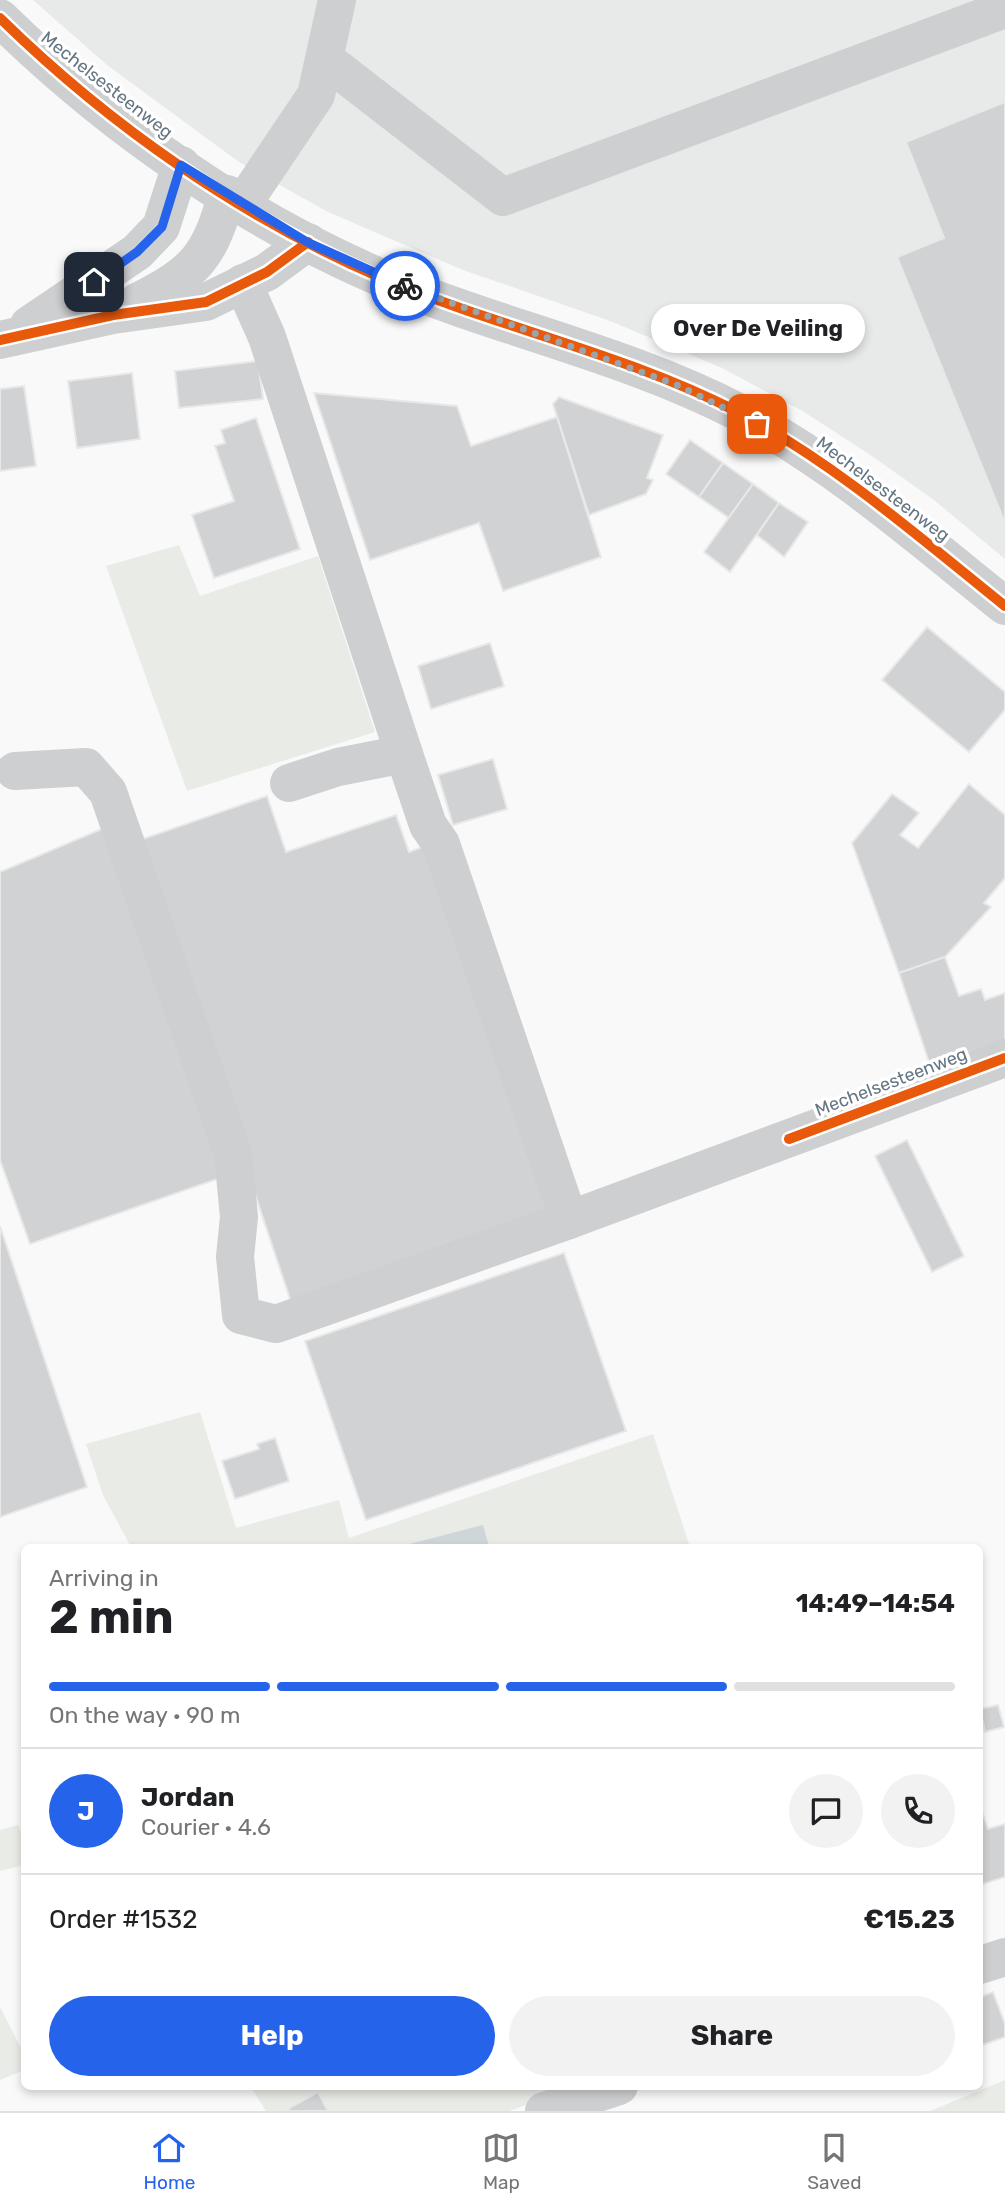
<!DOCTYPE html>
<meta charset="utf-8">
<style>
:root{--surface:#fff;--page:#f2f2f2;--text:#202124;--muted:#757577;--line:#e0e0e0;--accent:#2563eb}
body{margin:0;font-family:Rubik,sans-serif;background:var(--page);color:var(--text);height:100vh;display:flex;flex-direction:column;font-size:26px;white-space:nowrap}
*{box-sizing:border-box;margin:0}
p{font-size:23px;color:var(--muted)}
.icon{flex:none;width:38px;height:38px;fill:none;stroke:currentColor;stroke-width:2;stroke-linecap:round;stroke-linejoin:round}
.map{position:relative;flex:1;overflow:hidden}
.details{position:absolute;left:21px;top:1544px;width:962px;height:546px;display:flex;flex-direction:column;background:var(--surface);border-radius:10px;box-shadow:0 4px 10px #0003}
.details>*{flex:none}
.pin{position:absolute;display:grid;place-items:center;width:60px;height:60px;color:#fff;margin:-30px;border-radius:14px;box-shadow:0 4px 10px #0006}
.courier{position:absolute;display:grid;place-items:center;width:70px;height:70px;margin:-35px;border:5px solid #2563eb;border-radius:50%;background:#fff;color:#222;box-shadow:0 2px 9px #0007}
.bubble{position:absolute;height:49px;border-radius:24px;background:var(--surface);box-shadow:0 4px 10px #0003;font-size:23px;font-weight:700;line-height:49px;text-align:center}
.summary em{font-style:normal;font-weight:700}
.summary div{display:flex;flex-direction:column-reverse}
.summary{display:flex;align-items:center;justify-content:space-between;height:119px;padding:0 28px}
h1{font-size:46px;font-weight:700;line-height:52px}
.bar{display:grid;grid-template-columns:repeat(4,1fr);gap:10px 7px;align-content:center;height:84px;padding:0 28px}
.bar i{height:9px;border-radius:5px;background:var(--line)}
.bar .current{background:var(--accent)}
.bar p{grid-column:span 4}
.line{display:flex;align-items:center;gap:18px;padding:0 28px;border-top:2px solid var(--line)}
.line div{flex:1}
.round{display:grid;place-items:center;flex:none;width:74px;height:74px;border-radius:37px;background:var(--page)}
.button{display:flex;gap:14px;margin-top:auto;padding:14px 28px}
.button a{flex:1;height:80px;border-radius:42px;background:var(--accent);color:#fff;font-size:28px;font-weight:700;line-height:80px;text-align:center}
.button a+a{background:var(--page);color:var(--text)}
.tab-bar{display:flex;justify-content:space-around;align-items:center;height:98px;border-top:2px solid var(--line);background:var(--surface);font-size:19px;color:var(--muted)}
.tab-bar a{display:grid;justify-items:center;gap:4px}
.tab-bar .current{color:var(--accent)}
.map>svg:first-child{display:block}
</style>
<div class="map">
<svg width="1005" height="2111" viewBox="0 0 1005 2111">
<rect width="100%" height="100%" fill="#f9f9f9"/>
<polygon fill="#e8e9e9" points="33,0 1005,0 1005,559 934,500 869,454 804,412 722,368 610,321 463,270 328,212 239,162 107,65"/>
<g fill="#e8ebe6">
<polygon points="179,545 200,596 318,556 375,732 187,791 106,566"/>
<polygon points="200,1412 236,1528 339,1500 349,1538 653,1434 690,1547 131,1547 103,1495 86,1444"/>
<polygon points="18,1825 24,1839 24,1865 0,1871 0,1830"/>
<polygon points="0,2007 24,2054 24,2070 0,2080"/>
<polygon points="1005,2080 1005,2111 930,2111"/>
<polygon points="250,2086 579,2086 509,2111 266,2111"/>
</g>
<polygon fill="#ced6d9" points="483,1525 489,1547 398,1547"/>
<g fill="#d0d2d3" stroke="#e8e8e8" stroke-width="2">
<polygon points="1005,102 1005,523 897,257 944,238 906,142"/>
<polygon points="258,361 263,399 179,408 175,371"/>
<polygon points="132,373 140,439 77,448 68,381"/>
<polygon points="24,386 36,466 0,471 0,389"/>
<polygon points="314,393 457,406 471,446 557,417 601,557 503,591 479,523 370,560"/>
<polygon points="559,397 663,435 647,478 653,480 646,494 589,515 553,404"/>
<polygon points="256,418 300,549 214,578 192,515 234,501 215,446 225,443 221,430"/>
<polygon points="690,440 723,463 699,497 666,474"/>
<polygon points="723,463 753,484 729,518 699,497"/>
<polygon points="753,484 779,503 730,572 704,552"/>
<polygon points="779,503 808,522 784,557 757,535"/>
<polygon points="927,627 1005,692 1005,710 969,752 882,680"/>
<polygon points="490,643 504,686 431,709 418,666"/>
<polygon points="493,759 507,809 453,825 438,775"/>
<polygon points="969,784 1005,815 1005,878 984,903 991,907 945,957 899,973 852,843 892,794 919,813 900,835 918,848"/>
<polygon points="267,796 286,852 396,815 409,852 434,843 553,1218 292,1305 137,841"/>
<polygon points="111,825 226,1176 30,1244 0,1160 0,872"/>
<polygon points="945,957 959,996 981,989 985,1000 1005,993 1005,1040 930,1065 899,973"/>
<polygon points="907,1140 964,1256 932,1272 875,1156"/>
<polygon points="0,1226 87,1487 0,1517"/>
<polygon points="564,1253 626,1431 366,1520 305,1341"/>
<polygon points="275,1438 289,1481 235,1499 222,1461 259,1449 257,1444"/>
<polygon points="998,1705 1004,1727 985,1732 980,1709"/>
<polygon points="980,1805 988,1829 1005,1824 1005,1877 980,1885"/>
<polygon points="993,1992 1005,2024 1005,2037 980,2046 980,1997"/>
<polygon points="318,2092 328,2111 290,2111 289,2108"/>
</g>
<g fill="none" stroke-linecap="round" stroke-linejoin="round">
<g stroke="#cecfd0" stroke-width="38">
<path d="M0,18C109,125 243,219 384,279C500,328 626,354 738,412C836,464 919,537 1005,606"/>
<polyline points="326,60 503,197 1005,9"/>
<polyline points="242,205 316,95 337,0"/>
<polyline points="243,283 267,337 404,754 338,767 289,783"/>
<path d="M137,302C196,272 209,258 227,194"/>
<polyline points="29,325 137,252 161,227 181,165"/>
<polyline points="0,340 113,315 206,302 267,272 308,242"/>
<polyline points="404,754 428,825 441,844 569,1220"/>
<polyline points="15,771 86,767 108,792 233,1154 239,1217 235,1257 241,1315 276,1324 569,1220 1005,1058"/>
<polyline points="980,1965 1005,1957"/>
<polyline points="544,2111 619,2086"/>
</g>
<g stroke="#fff" stroke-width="15">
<g id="cycleway">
<path d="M0,18C109,125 243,219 384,279C500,328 626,354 738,412C836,464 919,537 1005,606"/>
<polyline points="0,340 113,315 206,302 267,272 308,242"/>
<polyline points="789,1139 1005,1058"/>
</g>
</g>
<use href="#cycleway" stroke="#e8590c" stroke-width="10"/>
</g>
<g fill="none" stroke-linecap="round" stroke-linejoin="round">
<polyline stroke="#99a4ac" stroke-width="7" stroke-dasharray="0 12.6" points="405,286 677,385 757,424"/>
<polyline stroke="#2563eb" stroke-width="9" points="94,282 137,252 162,227 181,165 307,242 405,286"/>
</g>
<g text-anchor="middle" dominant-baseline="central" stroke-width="7" stroke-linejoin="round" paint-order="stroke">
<g font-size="18" fill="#657683" stroke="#fff">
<text transform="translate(107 85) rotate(38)">Mechelsesteenweg</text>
<text transform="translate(883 489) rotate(37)">Mechelsesteenweg</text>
<text transform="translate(891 1082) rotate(-21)">Mechelsesteenweg</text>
</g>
</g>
</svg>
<div class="pin" style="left:757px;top:424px;background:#ea580c"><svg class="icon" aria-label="bag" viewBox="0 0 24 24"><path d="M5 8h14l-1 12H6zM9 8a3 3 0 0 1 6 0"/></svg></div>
<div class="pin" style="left:94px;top:282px;background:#1f2937"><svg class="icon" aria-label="home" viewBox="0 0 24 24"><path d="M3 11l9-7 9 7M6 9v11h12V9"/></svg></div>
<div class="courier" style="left:405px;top:286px"><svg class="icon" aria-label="bike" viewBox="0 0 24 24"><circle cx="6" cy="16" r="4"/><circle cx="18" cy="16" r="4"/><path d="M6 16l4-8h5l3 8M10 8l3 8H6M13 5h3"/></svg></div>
<div class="bubble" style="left:651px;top:304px;width:214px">Over De Veiling</div>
<section class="details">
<div class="summary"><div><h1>2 min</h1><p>Arriving in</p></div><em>14:49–14:54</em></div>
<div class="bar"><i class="current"></i><i class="current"></i><i class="current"></i><i></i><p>On the way · 90 m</p></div>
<div class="line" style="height:126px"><b class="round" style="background:var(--accent);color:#fff">J</b><div><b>Jordan</b><p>Courier · 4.6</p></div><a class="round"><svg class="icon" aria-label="chat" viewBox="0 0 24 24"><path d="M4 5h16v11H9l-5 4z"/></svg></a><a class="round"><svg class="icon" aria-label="phone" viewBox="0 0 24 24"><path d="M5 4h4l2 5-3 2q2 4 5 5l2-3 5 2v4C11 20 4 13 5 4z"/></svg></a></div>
<div class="line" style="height:91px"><div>Order #1532</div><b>€15.23</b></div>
<div class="button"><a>Help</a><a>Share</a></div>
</section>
</div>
<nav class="tab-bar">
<a class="current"><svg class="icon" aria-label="home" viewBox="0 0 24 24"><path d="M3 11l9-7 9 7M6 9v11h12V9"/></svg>Home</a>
<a><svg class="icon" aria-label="map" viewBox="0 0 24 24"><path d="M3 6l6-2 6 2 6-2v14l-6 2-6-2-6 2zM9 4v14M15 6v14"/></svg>Map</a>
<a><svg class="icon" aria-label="saved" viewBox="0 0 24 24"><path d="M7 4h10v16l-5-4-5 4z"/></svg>Saved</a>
</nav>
